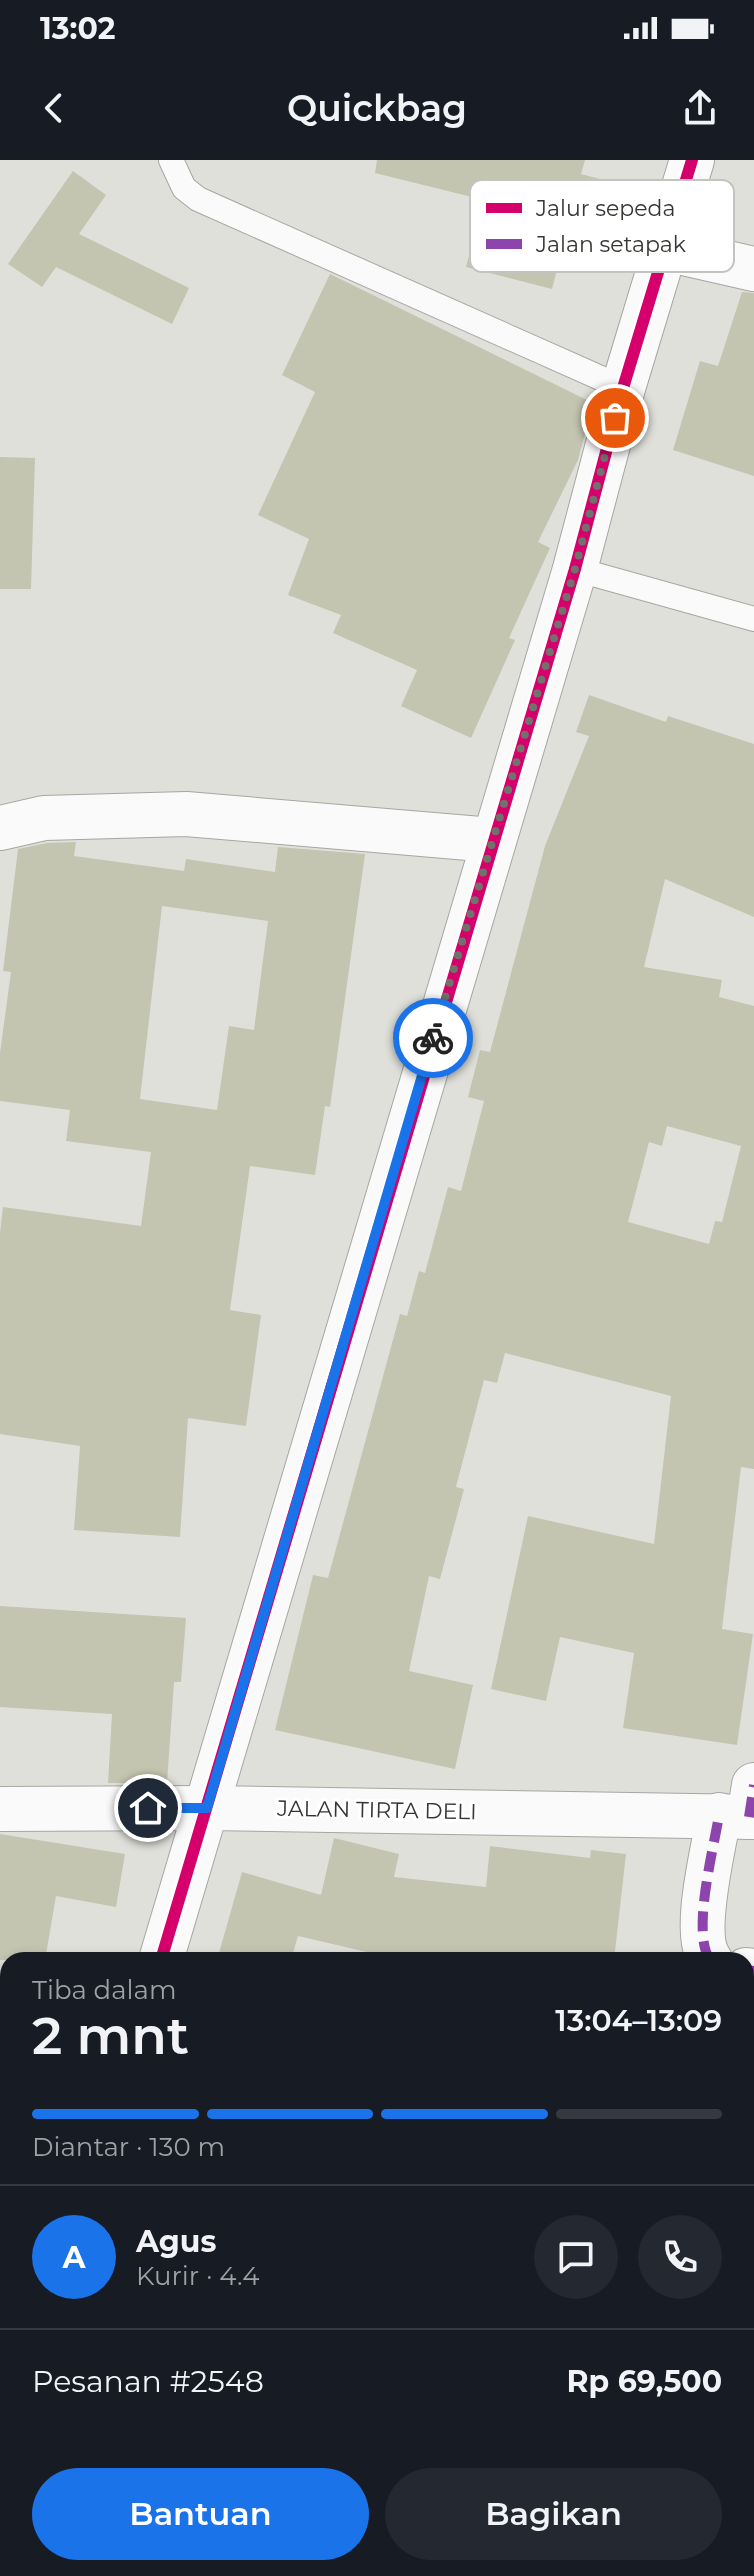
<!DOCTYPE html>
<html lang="id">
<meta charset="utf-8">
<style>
:root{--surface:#171b24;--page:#242831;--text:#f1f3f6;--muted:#9ea1a6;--line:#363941;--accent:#1a73e8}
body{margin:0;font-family:Montserrat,sans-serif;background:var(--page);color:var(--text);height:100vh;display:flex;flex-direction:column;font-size:30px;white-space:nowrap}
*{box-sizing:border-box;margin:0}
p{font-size:26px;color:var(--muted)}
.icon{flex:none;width:44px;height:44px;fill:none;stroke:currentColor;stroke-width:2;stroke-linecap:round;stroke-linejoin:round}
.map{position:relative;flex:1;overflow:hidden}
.panel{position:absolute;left:0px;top:1792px;width:754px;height:624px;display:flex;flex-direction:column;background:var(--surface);border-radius:24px 24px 0 0;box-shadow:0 4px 12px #0003}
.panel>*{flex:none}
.pin{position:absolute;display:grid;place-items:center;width:68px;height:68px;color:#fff;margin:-34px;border:4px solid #fff;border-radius:50%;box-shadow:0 2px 8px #0007}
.courier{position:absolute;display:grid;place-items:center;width:80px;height:80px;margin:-40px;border:6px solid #1a73e8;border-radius:50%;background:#fff;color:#222;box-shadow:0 2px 10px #0007}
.headline em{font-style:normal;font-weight:600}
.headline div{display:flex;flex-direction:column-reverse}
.headline{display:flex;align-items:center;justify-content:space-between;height:136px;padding:0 32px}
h1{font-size:52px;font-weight:600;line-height:60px}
.bar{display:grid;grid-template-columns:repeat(4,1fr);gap:12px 8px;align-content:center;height:96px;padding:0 32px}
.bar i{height:10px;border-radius:6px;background:var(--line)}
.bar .on{background:var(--accent)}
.bar p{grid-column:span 4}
.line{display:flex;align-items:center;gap:20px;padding:0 32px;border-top:2px solid var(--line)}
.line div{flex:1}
.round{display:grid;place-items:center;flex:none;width:84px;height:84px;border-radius:42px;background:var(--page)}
.button{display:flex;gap:16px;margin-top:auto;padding:16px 32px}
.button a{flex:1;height:92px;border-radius:48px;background:var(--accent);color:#fff;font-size:32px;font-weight:600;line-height:92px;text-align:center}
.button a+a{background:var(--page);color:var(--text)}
.status{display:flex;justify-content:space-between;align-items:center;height:56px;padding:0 40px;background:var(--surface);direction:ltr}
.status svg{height:22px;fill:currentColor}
header{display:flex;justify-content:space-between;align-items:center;height:104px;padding:0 32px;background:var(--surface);font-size:36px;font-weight:600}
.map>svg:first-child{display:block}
</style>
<div class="status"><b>13:02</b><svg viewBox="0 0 49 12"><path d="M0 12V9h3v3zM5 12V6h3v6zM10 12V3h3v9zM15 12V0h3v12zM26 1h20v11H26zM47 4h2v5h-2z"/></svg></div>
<header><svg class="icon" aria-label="back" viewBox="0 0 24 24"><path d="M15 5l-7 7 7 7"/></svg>Quickbag<svg class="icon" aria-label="share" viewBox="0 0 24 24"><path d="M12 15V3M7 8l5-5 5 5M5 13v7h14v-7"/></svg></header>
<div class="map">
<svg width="754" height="2416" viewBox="0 0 754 2416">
<rect width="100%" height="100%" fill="#e0e0db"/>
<g fill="#c3c5b0" fill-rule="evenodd">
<polygon points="377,0 585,0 581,14 656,34 644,72 571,54 552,129 466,107 484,40 375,13"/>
<polygon points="73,11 106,35 79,74 189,128 172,164 56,107 42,127 8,104"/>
<polygon points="330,114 593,243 578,300 538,382 550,388 509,478 515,480 471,578 401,546 417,510 333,473 341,455 288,435 309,379 258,355 315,232 282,215"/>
<polygon points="742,132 754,133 754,316 673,290 700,201 718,206"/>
<polygon points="0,297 35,298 31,429 0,429"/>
<path d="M589,535L666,562L668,556L754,584V757L665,719L644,807L722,820L719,837L754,846V1309L741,1307L722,1469L753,1474L737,1585L623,1568L634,1493L560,1477L546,1541L491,1529L528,1356L654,1384L671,1236L505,1193L497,1223L484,1220L456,1327L464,1329L440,1419L429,1416L409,1511L473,1525L455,1609L275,1570L313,1415L328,1418L400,1154L407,1156L419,1111L425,1113L448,1027L461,1031L484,941L468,937L480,890L490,892L545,686L589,576L576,572ZM667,966L741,986L722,1062L715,1061L709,1084L628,1062L649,982L662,986Z"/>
<path d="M76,682L74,696L184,711L186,699L275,712L278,687L365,694L330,947L325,946L315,1015L250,1006L230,1150L261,1155L246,1266L188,1258L180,1377L74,1370L80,1286L0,1274V1073L3,1047L141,1066L151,992L66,981L70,950L0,941V893L11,812L3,811L18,689L47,683ZM162,746L268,761L254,870L229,866L217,950L140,939Z"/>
<polygon points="0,1446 186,1458 181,1522 174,1522 167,1623 108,1623 112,1554 0,1547"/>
<polygon points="0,1674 125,1694 116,1747 56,1736 45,1800 0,1800"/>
<polygon points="334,1678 399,1694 394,1717 486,1727 490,1686 590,1698 591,1690 626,1694 614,1800 401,1800 298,1776 291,1800 217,1800 242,1712 321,1735"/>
</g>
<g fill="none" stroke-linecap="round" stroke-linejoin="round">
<g stroke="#a6a6a2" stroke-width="26">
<g id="lane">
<polyline points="171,0 184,28 198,39 623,228"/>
<polyline points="575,409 754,459"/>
</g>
</g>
<g stroke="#a6a6a2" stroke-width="46">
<g id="street">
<polyline points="666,89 754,109"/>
<polyline points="0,668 44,658 186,654 492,680"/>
<polyline points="749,1657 754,1625"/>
<polyline points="161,1800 575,409 623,228 692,0"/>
<path d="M710,1800C691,1773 714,1688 719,1655"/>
<polyline points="746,1810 754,1811"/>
<polyline points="746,1967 754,1925"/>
<polyline points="0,2338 8,2311"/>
<polyline points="356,2416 358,2408"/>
<polyline points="660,2416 662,2408"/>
</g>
</g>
<g stroke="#a6a6a2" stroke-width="46">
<polyline id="secondary" points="0,1649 207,1648 754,1657"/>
</g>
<use href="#lane" stroke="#fafafa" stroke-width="24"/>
<use href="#street" stroke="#fafafa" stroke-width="44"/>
<use href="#secondary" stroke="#fafafa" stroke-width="44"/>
<g stroke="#8e44ad" stroke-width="10" stroke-dasharray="20 10" stroke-linecap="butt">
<polyline points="749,1657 754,1625"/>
<path d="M710,1800C691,1773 714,1688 719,1655"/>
<polyline points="746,1810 754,1811"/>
<polyline points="746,1967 754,1925"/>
<polyline points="660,2416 662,2408"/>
</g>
<g stroke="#fff" stroke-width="17">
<polyline id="cycleway" points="161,1800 575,409 623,228 692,0"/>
</g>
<use href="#cycleway" stroke="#d6006c" stroke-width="12"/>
</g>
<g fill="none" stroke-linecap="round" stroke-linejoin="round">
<polyline stroke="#72726d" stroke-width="8" stroke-dasharray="0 14.4" points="433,878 575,409 615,258"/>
<polyline stroke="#1a73e8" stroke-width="10" points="148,1648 207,1648 433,878"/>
</g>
<g text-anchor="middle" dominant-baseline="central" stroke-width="6" stroke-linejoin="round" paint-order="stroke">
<g font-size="22" fill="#363732" stroke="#fff">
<text transform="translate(377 1650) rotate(1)">JALAN TIRTA DELI</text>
</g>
</g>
<rect x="470" y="20" width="264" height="92" rx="12" fill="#fff" stroke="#c3c3c2" stroke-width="2"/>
<rect x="486" y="43" width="36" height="10" fill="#d6006c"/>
<rect x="486" y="79" width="36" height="10" fill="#8e44ad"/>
<g font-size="22" fill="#363732">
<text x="536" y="56">Jalur sepeda</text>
<text x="536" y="92">Jalan setapak</text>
</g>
</svg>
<div class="pin" style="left:615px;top:258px;background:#ea580c"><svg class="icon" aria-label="bag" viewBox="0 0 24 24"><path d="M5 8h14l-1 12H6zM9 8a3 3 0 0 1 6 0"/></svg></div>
<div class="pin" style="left:148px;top:1648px;background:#1f2937"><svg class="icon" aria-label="home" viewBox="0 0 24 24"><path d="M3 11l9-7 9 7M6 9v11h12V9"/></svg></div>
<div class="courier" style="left:433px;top:878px"><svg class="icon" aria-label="bike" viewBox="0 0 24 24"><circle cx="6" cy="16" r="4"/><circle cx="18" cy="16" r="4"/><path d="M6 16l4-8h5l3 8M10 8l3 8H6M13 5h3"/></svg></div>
<section class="panel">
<div class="headline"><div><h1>2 mnt</h1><p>Tiba dalam</p></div><em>13:04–13:09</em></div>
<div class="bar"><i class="on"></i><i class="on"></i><i class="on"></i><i></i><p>Diantar · 130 m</p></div>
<div class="line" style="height:144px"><b class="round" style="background:var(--accent);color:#fff">A</b><div><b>Agus</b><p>Kurir · 4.4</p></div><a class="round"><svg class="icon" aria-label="chat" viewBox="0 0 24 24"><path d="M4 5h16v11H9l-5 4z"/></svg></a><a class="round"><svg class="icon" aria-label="phone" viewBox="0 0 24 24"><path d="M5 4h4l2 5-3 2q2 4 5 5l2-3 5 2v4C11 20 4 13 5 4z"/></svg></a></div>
<div class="line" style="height:104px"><div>Pesanan #2548</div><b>Rp 69,500</b></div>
<div class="button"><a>Bantuan</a><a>Bagikan</a></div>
</section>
</div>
